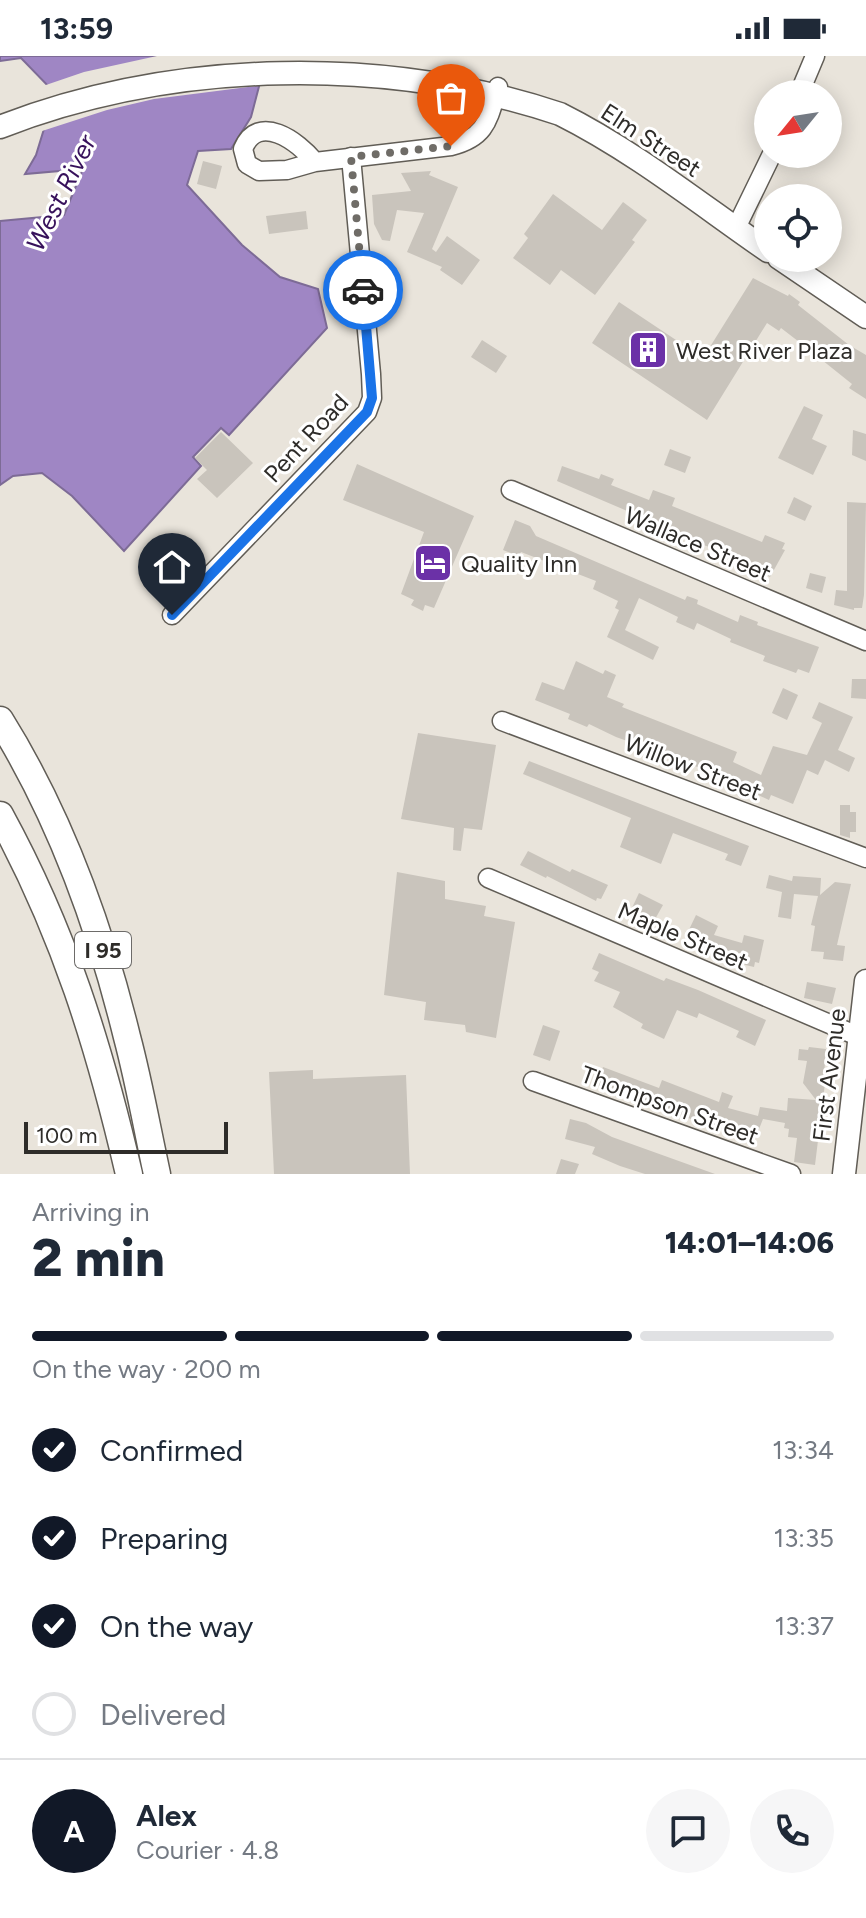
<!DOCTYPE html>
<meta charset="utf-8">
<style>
:root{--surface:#fff;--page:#f6f6f7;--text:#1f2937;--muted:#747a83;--line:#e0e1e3;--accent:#111827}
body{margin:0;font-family:Figtree,sans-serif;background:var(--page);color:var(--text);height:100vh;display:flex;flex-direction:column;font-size:30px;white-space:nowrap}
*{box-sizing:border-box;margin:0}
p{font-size:26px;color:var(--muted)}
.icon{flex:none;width:44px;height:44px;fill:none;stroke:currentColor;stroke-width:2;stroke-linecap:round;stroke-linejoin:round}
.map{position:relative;height:1118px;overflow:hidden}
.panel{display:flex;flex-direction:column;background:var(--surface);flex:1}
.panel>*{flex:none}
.needle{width:52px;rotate:240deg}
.fabs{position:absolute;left:754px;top:24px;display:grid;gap:16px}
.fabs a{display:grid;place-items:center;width:88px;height:88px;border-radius:50%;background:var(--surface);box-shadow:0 4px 20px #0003;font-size:40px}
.scale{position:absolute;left:24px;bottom:20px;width:204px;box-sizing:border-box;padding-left:8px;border:4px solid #2e2c29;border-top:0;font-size:22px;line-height:28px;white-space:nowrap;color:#2e2c29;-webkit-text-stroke:6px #fff;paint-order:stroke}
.pin{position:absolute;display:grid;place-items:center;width:68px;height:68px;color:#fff;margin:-82px -34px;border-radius:50% 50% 50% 0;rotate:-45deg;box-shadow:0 0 8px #0007}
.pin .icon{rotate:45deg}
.courier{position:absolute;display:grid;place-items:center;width:80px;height:80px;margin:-40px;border:6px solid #1a73e8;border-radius:50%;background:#fff;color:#222;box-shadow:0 2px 10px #0007}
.head em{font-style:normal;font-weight:800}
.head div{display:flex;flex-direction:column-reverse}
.head{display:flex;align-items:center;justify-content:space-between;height:136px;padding:0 32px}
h1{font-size:52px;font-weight:800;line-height:60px}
.bar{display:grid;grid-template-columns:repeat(4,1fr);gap:12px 8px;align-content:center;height:96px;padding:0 32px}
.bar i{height:10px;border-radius:6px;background:var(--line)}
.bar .on{background:var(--accent)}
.bar p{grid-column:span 4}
.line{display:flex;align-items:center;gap:20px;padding:0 32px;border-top:2px solid var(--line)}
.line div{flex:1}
.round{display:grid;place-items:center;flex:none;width:84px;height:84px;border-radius:42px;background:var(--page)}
ol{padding:0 32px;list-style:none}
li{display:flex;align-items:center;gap:24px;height:88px}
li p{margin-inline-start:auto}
li .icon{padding:8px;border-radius:50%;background:var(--accent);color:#fff;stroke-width:4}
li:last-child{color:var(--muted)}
li i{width:44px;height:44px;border:4px solid var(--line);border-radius:50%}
.status{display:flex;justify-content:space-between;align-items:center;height:56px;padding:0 40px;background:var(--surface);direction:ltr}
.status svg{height:22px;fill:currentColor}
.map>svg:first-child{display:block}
</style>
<div class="status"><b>13:59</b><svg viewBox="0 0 49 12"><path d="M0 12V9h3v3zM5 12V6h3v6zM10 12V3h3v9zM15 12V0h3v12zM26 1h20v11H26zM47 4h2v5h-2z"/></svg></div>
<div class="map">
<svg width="866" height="1118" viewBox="0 0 866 1118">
<rect width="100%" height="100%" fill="#e9e4db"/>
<polygon fill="#9f86c4" stroke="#7d6b96" stroke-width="2" points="0,0 267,0 251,61 231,93 198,95 187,129 242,189 280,221 318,233 327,272 229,379 221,372 193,401 201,410 124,495 72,440 42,417 13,420 0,429 0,165 64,159 83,113 25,118 36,99 55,37 21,2 0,5"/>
<polygon fill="#e9e4db" points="157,0 271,0 263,29 154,43 107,54 39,76 50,38 43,30 84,16"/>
<g fill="#c9c4bc">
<polygon points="203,105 222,110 216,133 197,128"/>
<polygon points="431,115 429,119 458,131 432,193 436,196 447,180 480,204 462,229 440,214 442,211 407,196 424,157 397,154 390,185 382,184 374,168 372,139 411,135 401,117"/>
<polygon points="553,138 602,174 623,146 647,164 632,184 635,186 595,239 561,214 550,229 513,202 528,182 524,178"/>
<polygon points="306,155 308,173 269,178 266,160"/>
<polygon points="753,222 788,240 789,238 800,246 798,249 849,289 866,299 866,343 849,332 852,328 807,292 781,272 779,275 767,267 707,364 592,287 619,246 703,302"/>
<polygon points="482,284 507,300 496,317 471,301"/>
<polygon points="804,350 823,359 812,383 827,390 813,419 778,402"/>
<polygon points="853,374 866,378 866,405 852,399"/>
<polygon points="221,376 253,407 217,442 197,423 207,414 195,402"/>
<polygon points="670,393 691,401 685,417 664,409"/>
<polygon points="357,408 474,460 434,552 425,549 423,555 411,549 414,544 401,538 424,476 343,444"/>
<polygon points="562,410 599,423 601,418 614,423 611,429 649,444 653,434 675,442 672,450 762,486 765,479 785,487 782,493 785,494 770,521 726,501 727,499 717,494 645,467 646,463 557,425"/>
<polygon points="794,441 812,450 805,465 787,457"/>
<polygon points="847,446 866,447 864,539 862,552 854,552 854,554 834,549 836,534 847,535"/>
<polygon points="515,464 530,470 536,480 685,544 687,540 693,542 698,544 697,548 738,566 740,559 758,566 757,569 819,591 809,617 798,613 796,617 763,605 765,600 730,586 731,583 697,567 694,574 676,566 678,561 639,542 625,574 659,591 653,604 607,581 619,554 615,552 618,545 593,533 596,525 521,496 519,500 503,494"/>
<polygon points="810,517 826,521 822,537 806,532"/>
<polygon points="576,605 603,618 605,614 616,619 607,641 624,648 622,651 737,696 733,706 761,719 773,690 807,699 822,667 812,662 819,646 853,661 838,694 855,702 849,716 825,704 818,719 807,714 793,748 771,739 769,744 745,733 744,735 729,728 731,726 686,706 616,681 589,668 587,671 568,663 570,658 535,644 542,626 564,634"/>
<polygon points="852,623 866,623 866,643 851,642"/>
<polygon points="783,632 798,639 787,664 772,657"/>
<polygon points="418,677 496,689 482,774 464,772 461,795 453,794 454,772 401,763"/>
<polygon points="529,705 749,790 741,810 725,804 728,798 673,777 661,808 620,791 631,762 523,718"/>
<polygon points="840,749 850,749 850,756 856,756 856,776 850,776 850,782 840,779"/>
<polygon points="528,795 570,816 572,813 608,829 601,843 597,842 596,845 547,820 546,822 520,809"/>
<polygon points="397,816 445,825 445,843 486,850 484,860 515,866 496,982 466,976 465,969 424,964 426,946 384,939"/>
<polygon points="769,819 792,825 793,820 821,822 820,839 835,826 851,828 837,889 845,890 843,905 823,903 824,896 811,895 815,870 811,869 818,840 794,838 791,863 778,861 782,836 766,832"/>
<polygon points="639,837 663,849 654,865 631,854"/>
<polygon points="696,859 718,870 714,879 742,887 744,879 764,884 759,907 755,906 754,911 737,907 739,899 708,891 686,880"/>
<polygon points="599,897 664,925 666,922 698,934 766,964 755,990 736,981 739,975 699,957 697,962 677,954 664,983 641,972 643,968 613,951 620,936 594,925 599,916 592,913"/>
<polygon points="807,926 836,932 832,948 804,942"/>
<polygon points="543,969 560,975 550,1005 533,999"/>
<polygon points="809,991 826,993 824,1019 826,1019 815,1109 794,1106 797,1082 788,1081 789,1073 784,1072 785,1067 763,1063 755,1083 688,1062 595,1029 603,1011 659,1032 662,1024 719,1046 722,1036 733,1040 728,1052 758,1060 760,1051 787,1055 788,1042 816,1044 803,1027 807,1005 798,1004 799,993 808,994"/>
<polygon points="313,1014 313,1023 406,1019 410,1118 274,1118 269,1016"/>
<polygon points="570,1063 586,1067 612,1081 715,1118 645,1118 620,1110 592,1098 595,1091 565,1083"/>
<polygon points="561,1103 579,1108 575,1118 556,1118"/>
</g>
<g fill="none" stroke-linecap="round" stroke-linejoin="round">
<g stroke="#615d56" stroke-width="21">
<g id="minor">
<polyline points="799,38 815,0"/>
<path d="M315,106C298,85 258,56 243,93L247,108L259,115L287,114L315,106L451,90C487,81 488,63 498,31"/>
<polyline points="736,172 772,98"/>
<polyline points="511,434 866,585"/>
<polyline points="172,559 367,356 372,342 371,318 351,101"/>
<polyline points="502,665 866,802"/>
<polyline points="488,822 860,981"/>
<polyline points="533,1025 791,1118"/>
</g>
</g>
<g stroke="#615d56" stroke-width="25">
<g id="major">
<path d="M0,71C175,3 386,0 560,58C634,95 700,148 768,195"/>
<polyline points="779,202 866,261"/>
<polyline points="844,1118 866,925"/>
</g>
</g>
<g stroke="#615d56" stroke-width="29">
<g id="highway">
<path d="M0,664C60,760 100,871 127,981C139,1026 147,1072 157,1118"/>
<path d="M0,759C64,876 99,989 129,1118"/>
</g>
</g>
<use href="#minor" stroke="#fff" stroke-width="18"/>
<use href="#major" stroke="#fff" stroke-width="22"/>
<use href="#highway" stroke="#fff" stroke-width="26"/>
</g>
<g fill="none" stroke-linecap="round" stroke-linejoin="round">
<polyline stroke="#6f6c67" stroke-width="8" stroke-dasharray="0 14.4" points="363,234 351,101 451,90"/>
<polyline stroke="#1a73e8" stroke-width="10" points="172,559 367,356 372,342 363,234"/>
</g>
<defs>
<g id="building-square" transform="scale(2)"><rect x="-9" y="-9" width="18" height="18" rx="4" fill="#6b31a7" stroke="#fff"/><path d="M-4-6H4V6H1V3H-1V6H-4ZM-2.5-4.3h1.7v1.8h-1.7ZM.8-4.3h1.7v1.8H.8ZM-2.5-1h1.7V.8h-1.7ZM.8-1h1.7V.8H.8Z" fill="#fff"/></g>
<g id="hotel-square" transform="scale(2)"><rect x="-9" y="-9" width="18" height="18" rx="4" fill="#6b31a7" stroke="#fff"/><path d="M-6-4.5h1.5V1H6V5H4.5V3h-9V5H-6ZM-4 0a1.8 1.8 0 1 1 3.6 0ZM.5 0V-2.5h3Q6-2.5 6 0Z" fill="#fff"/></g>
</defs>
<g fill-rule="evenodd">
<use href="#building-square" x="648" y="294"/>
<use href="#hotel-square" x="433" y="507"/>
</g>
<g text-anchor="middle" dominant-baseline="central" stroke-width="6" stroke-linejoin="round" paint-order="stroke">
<rect fill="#fff" stroke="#6d6b69" stroke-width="2" x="75" y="876" width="56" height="36" rx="6"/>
<g font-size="22" font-weight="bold" fill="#2e2c29">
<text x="103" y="894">I 95</text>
</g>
<g font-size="24" fill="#2e2c29" stroke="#fff">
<text transform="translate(651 84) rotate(33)">Elm Street</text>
<text transform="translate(306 382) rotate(-47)">Pent Road</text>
<text transform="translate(698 488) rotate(23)">Wallace Street</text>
<text transform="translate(693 711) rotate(21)">Willow Street</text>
<text transform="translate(683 880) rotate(23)">Maple Street</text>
<text transform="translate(829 1019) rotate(-83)">First Avenue</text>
<text transform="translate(670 1049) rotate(20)">Thompson Street</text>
</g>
<g font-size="24" fill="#2e2c29" stroke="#fff" text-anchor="start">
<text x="676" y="294">West River Plaza</text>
<text x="461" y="507">Quality Inn</text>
</g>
<g font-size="26" font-style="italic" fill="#37115b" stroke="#fff">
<text transform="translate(61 137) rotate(-64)">West River</text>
</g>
</g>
</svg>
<div class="fabs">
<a><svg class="needle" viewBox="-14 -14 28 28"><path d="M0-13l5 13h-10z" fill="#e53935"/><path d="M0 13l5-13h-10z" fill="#747a83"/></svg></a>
<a><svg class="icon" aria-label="locate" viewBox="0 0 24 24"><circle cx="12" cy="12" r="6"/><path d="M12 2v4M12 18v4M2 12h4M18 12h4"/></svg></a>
</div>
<div class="scale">100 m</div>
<div class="pin" style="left:451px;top:90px;background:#ea580c"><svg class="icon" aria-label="bag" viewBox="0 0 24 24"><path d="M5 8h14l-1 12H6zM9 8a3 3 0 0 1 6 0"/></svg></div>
<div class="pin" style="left:172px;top:559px;background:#1f2937"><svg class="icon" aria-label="home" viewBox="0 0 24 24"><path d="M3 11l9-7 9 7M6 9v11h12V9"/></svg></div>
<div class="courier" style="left:363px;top:234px"><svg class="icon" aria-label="car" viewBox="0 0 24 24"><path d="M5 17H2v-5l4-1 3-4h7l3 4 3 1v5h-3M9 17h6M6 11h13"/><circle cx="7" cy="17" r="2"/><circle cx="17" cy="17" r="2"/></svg></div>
</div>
<section class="panel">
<div class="head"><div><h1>2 min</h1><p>Arriving in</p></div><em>14:01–14:06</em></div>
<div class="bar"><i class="on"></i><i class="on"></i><i class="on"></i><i></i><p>On the way · 200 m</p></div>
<ol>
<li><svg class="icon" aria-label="check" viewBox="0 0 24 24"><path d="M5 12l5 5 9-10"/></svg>Confirmed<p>13:34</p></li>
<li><svg class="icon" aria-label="check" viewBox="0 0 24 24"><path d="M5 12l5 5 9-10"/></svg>Preparing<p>13:35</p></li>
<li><svg class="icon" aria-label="check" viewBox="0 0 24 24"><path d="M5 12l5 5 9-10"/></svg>On the way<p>13:37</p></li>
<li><i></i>Delivered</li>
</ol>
<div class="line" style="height:144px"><b class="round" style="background:var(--accent);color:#fff">A</b><div><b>Alex</b><p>Courier · 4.8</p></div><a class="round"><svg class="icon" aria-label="chat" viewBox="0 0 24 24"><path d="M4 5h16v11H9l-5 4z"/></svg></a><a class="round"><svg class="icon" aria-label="phone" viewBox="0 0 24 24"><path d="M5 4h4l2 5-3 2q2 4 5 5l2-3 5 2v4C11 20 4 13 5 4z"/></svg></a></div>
</section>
